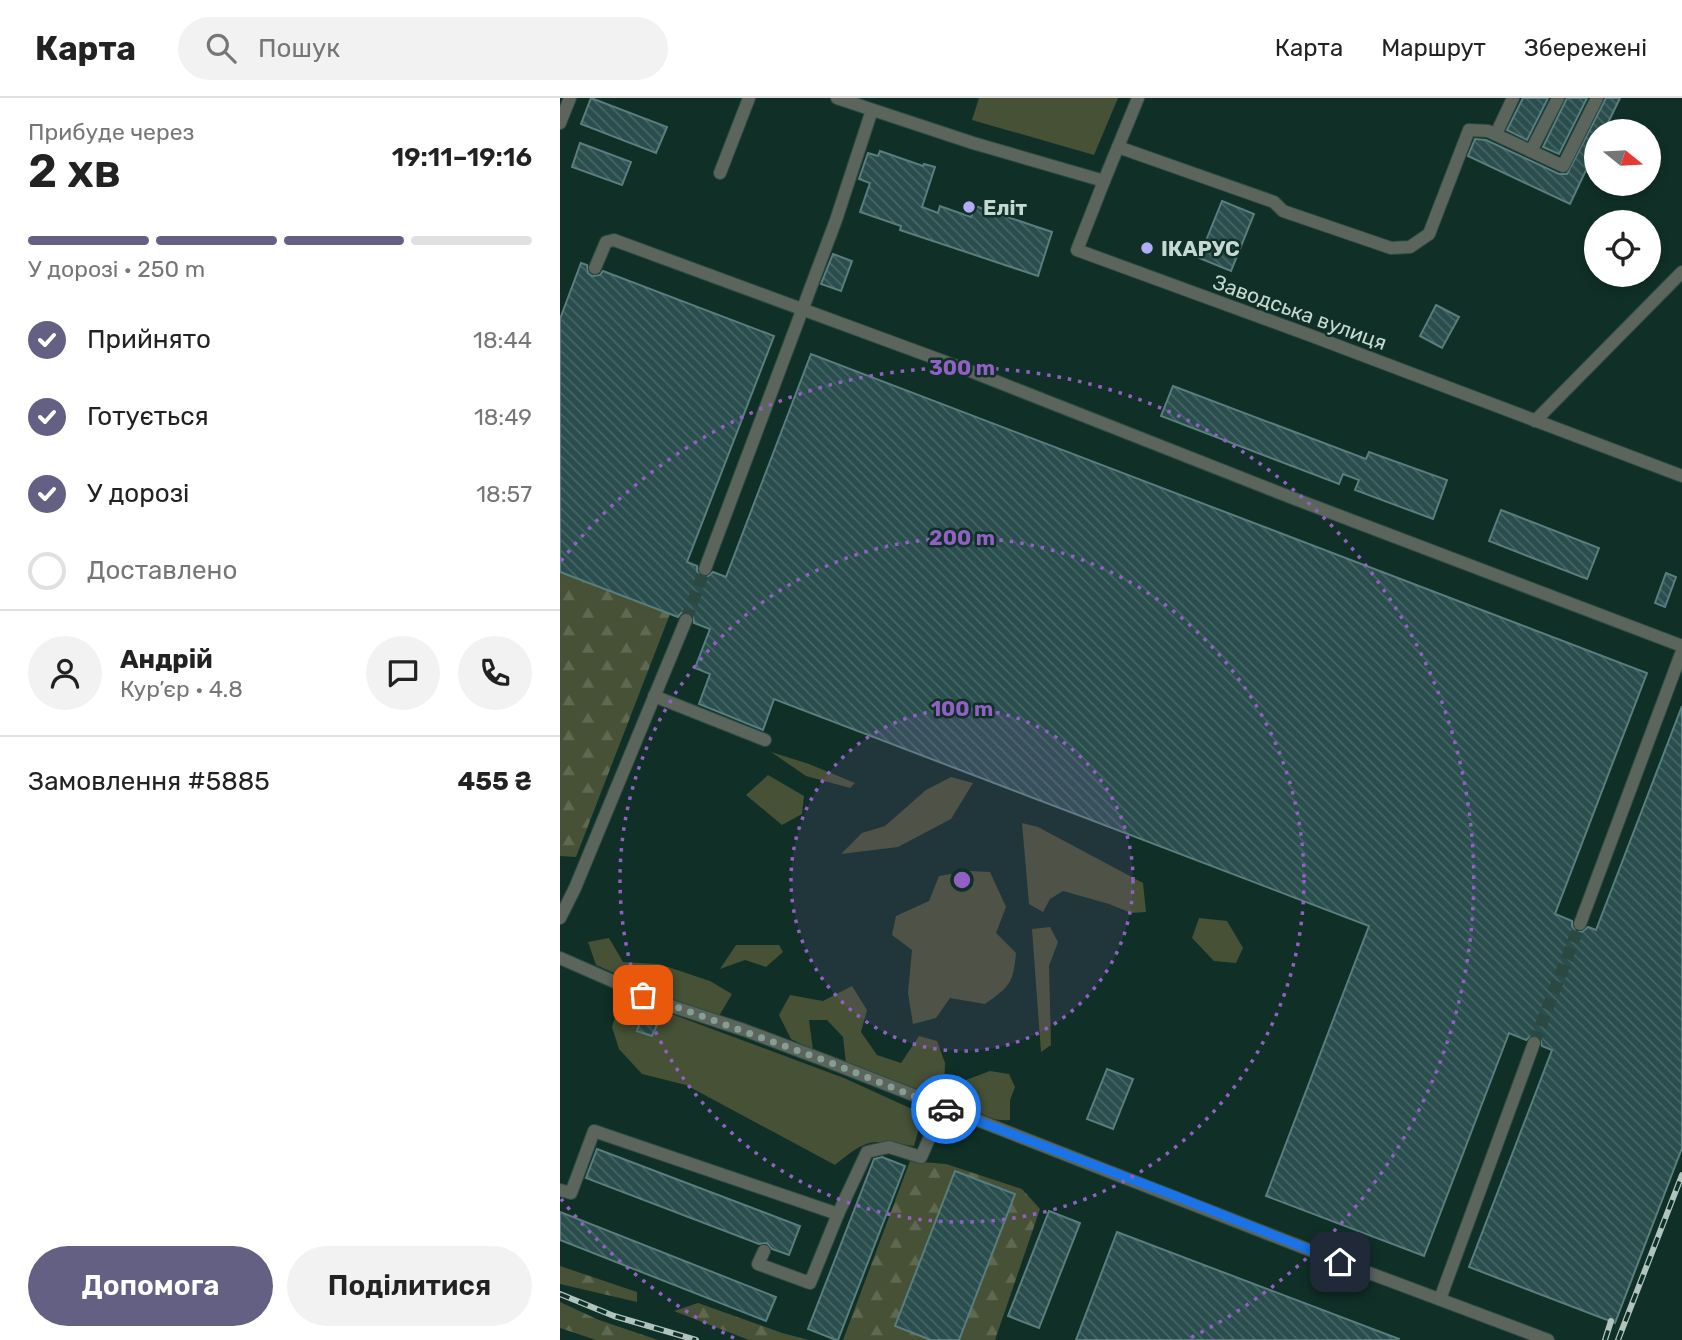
<!DOCTYPE html>
<html lang="uk">
<meta charset="utf-8">
<style>
:root{--surface:#fff;--page:#f2f2f2;--text:#222;--muted:#767676;--line:#e0e0e0;--accent:#646083}
body{margin:0;font-family:Rubik,sans-serif;background:var(--page);color:var(--text);height:100vh;display:flex;flex-direction:column;font-size:26px;white-space:nowrap}
*{box-sizing:border-box;margin:0}
p{font-size:23px;color:var(--muted)}
.icon{flex:none;width:38px;height:38px;fill:none;stroke:currentColor;stroke-width:2;stroke-linecap:round;stroke-linejoin:round}
.map{position:relative;flex:1;overflow:hidden}
.side{display:flex;flex-direction:column;background:var(--surface);width:560px}
.side>*{flex:none}
.needle{width:46px;rotate:108deg}
.buttons{position:absolute;left:1024px;top:21px;display:grid;gap:14px}
.buttons a{display:grid;place-items:center;width:77px;height:77px;border-radius:50%;background:var(--surface);box-shadow:0 4px 10px #0003;font-size:35px}
.pin{position:absolute;display:grid;place-items:center;width:60px;height:60px;color:#fff;margin:-30px;border-radius:14px;box-shadow:0 4px 10px #0006}
.courier{position:absolute;display:grid;place-items:center;width:70px;height:70px;margin:-35px;border:5px solid #1a73e8;border-radius:50%;background:#fff;color:#222;box-shadow:0 2px 9px #0007}
.summary em{font-style:normal;font-weight:600}
.summary div{display:flex;flex-direction:column-reverse}
.summary{display:flex;align-items:center;justify-content:space-between;height:119px;padding:0 28px}
h1{font-size:46px;font-weight:600;line-height:52px}
.bar{display:grid;grid-template-columns:repeat(4,1fr);gap:10px 7px;align-content:center;height:84px;padding:0 28px}
.bar i{height:9px;border-radius:5px;background:var(--line)}
.bar .on{background:var(--accent)}
.bar p{grid-column:span 4}
.line{display:flex;align-items:center;gap:18px;padding:0 28px;border-top:2px solid var(--line)}
.line div{flex:1}
.round{display:grid;place-items:center;flex:none;width:74px;height:74px;border-radius:37px;background:var(--page)}
ol{padding:0 28px;list-style:none}
li{display:flex;align-items:center;gap:21px;height:77px}
li p{margin-inline-start:auto}
li .icon{padding:7px;border-radius:50%;background:var(--accent);color:#fff;stroke-width:4}
li:last-child{color:var(--muted)}
li i{width:38px;height:38px;border:4px solid var(--line);border-radius:50%}
.cta{display:flex;gap:14px;margin-top:auto;padding:14px 28px}
.cta a{flex:1;height:80px;border-radius:42px;background:var(--accent);color:#fff;font-size:28px;font-weight:600;line-height:80px;text-align:center}
.cta a+a{background:var(--page);color:var(--text)}
header{display:flex;align-items:center;gap:42px;box-sizing:border-box;height:98px;padding:0 35px;background:var(--surface);border-bottom:2px solid var(--line)}
header strong{font-size:33px}
nav{display:flex;gap:38px;margin-inline-start:auto;font-size:24px}
.search{width:490px;height:63px;background:var(--page);display:flex;align-items:center;gap:18px;box-sizing:border-box;padding:0 24px;border-radius:38px;color:var(--muted);font-size:26px}
main{display:flex;flex:1;min-height:0}
.map>svg:first-child{display:block}
</style>
<header>
<strong>Карта</strong>
<div class="search"><svg class="icon" aria-label="search" viewBox="0 0 24 24"><circle cx="10" cy="10" r="6"/><path d="M15 15l6 6"/></svg>Пошук</div>
<nav><a>Карта</a><a>Маршрут</a><a>Збережені</a></nav>
</header>
<main>
<section class="side">
<div class="summary"><div><h1>2 хв</h1><p>Прибуде через</p></div><em>19:11–19:16</em></div>
<div class="bar"><i class="on"></i><i class="on"></i><i class="on"></i><i></i><p>У дорозі · 250 m</p></div>
<ol>
<li><svg class="icon" aria-label="check" viewBox="0 0 24 24"><path d="M5 12l5 5 9-10"/></svg>Прийнято<p>18:44</p></li>
<li><svg class="icon" aria-label="check" viewBox="0 0 24 24"><path d="M5 12l5 5 9-10"/></svg>Готується<p>18:49</p></li>
<li><svg class="icon" aria-label="check" viewBox="0 0 24 24"><path d="M5 12l5 5 9-10"/></svg>У дорозі<p>18:57</p></li>
<li><i></i>Доставлено</li>
</ol>
<div class="line" style="height:126px"><a class="round"><svg class="icon" aria-label="person" viewBox="0 0 24 24"><circle cx="12" cy="8" r="4"/><path d="M4 21q1-7 8-7t8 7"/></svg></a><div><b>Андрій</b><p>Кур’єр · 4.8</p></div><a class="round"><svg class="icon" aria-label="chat" viewBox="0 0 24 24"><path d="M4 5h16v11H9l-5 4z"/></svg></a><a class="round"><svg class="icon" aria-label="phone" viewBox="0 0 24 24"><path d="M5 4h4l2 5-3 2q2 4 5 5l2-3 5 2v4C11 20 4 13 5 4z"/></svg></a></div>
<div class="line" style="height:91px"><div>Замовлення #5885</div><b>455 ₴</b></div>
<div class="cta"><a>Допомога</a><a>Поділитися</a></div>
</section>
<div class="map">
<svg width="1122" height="1242" viewBox="0 0 1122 1242">
<defs>
<pattern id="forest-firs" width="22" height="20" patternUnits="userSpaceOnUse" patternTransform="scale(1.75)"><rect width="22" height="20" fill="#465136"/><path d="M5 1l3.5 6h-7zM16 11l3.5 6h-7z" fill="#5f6952"/></pattern>
<pattern id="building-back-hatch" width="6" height="6" patternUnits="userSpaceOnUse" patternTransform="scale(1.75)"><rect width="6" height="6" fill="#2a4d4d"/><path d="M-1 5l2 2M0 0l6 6M5-1l2 2" fill="none" stroke="#476666"/></pattern>
</defs>
<rect width="100%" height="100%" fill="#103027"/>
<g fill="#465136">
<polygon points="419,0 558,0 534,57 412,22"/>
<polygon points="211,654 249,666 295,685 290,690 246,678"/>
<polygon points="208,677 244,698 242,716 222,727 186,697"/>
<polygon points="391,679 413,685 391,721 338,749 281,756 302,735 325,728 366,692"/>
<polygon points="462,725 478,729 583,785 586,814 571,815 549,806 503,793 490,801 483,814 469,806"/>
<path d="M410,773L430,774L446,809L436,835L456,855C453,886 450,888 425,906L390,900L376,920L353,926L348,895L352,852L332,837L336,818L369,803L379,778Z"/>
<polygon points="639,820 667,823 683,850 676,865 654,863 632,840"/>
<polygon points="490,829 498,844 489,868 491,947 481,954 472,831"/>
<polygon points="49,840 63,864 99,866 150,883 172,896 159,918 112,901 36,867 28,844"/>
<polygon points="176,847 219,847 223,854 206,869 185,862 160,871"/>
<polygon points="292,888 307,912 301,934 317,957 341,965 359,938 377,943 385,965 384,999 373,1001 286,965 283,939 267,922 249,922 253,952 231,941 219,917 230,897 263,903"/>
<path d="M82,905L284,980L363,1016L354,1048C311,1042 309,1039 275,1067L126,987L82,976L59,951L52,929L59,906Z"/>
<path d="M430,973L449,976L455,989L450,1002V1022C422,1024 407,1008 406,982Z"/>
</g>
<g fill="url(#forest-firs)">
<polygon points="0,474 110,516 16,759 0,758"/>
<polygon points="350,1063 386,1066 462,1091 480,1111 435,1242 283,1242"/>
<polygon points="0,1168 77,1194 77,1204 0,1186"/>
<polygon points="0,1204 39,1222 98,1242 36,1242 0,1230"/>
<polygon points="138,1205 222,1235 249,1242 189,1242 114,1213"/>
</g>
<g fill="url(#building-back-hatch)" stroke="#597e7e" stroke-width="2">
<polygon points="31,0 107,29 96,55 21,26"/>
<polygon points="963,0 988,0 967,42 947,32"/>
<polygon points="1007,0 1027,0 999,56 983,49"/>
<polygon points="1046,0 1060,0 1044,33 1036,33 1036,51 1010,106 908,58 915,41 926,42 999,76 1007,76"/>
<polygon points="20,45 71,64 62,87 12,69"/>
<polygon points="320,53 363,68 364,66 375,69 362,109 378,115 380,108 411,119 415,108 492,134 478,178 340,132 341,128 300,114 310,85 299,81 308,55 318,58"/>
<polygon points="662,103 694,116 671,173 639,160"/>
<polygon points="273,156 292,163 281,193 261,186"/>
<polygon points="21,165 27,167 28,175 32,178 40,177 43,173 214,238 127,464 137,468 137,473 141,479 147,479 153,474 166,479 251,256 1087,575 995,816 1012,823 1012,828 1016,834 1022,834 1028,829 1036,832 1122,608 1122,1050 1055,1225 909,1169 992,952 982,948 980,939 972,937 966,942 949,935 864,1158 706,1098 809,828 214,601 203,632 139,606 150,576 135,570 150,531 134,525 133,517 129,514 121,515 118,519 0,474 0,221"/>
<polygon points="876,207 899,219 882,250 860,238"/>
<polygon points="613,288 806,361 809,354 887,382 873,421 795,392 799,382 783,376 779,386 601,318"/>
<polygon points="941,412 1039,450 1027,481 929,443"/>
<polygon points="1106,475 1116,479 1105,509 1095,505"/>
<polygon points="81,921 97,927 92,938 77,933"/>
<polygon points="547,971 573,981 553,1031 527,1021"/>
<polygon points="37,1051 240,1128 229,1157 212,1151 207,1145 199,1146 26,1080"/>
<polygon points="322,1059 345,1068 278,1242 276,1242 248,1231 314,1061"/>
<polygon points="395,1073 455,1096 399,1242 371,1242 335,1228"/>
<polygon points="489,1113 520,1125 479,1230 448,1218"/>
<polygon points="0,1114 216,1199 206,1223 0,1142"/>
<polygon points="557,1134 839,1241 839,1242 516,1242"/>
</g>
<g fill="none" stroke-linecap="round" stroke-linejoin="round">
<g stroke="#2b4941" stroke-width="12" stroke-dasharray="12 6" stroke-linecap="butt">
<polyline points="126,522 145,471"/>
<polyline points="974,945 1020,826"/>
</g>
<g stroke="#2d4b42" stroke-width="14">
<g id="minor">
<polyline points="277,0 413,45 544,83 517,152 752,238 1122,378"/>
<polyline points="0,25 10,0"/>
<polyline points="936,36 953,0"/>
<polyline points="558,49 714,104 723,113 831,150 850,149 869,136 909,32 928,33 1003,68 1037,0"/>
<polyline points="971,53 998,0"/>
<polyline points="160,75 189,0"/>
<polyline points="544,83 578,0"/>
<polyline points="35,170 46,144 54,142 410,273 730,399 1122,548"/>
<polyline points="975,323 1122,174"/>
<polyline points="145,471 276,122 312,12"/>
<polyline points="94,598 205,642"/>
<polyline points="0,820 15,790 126,522"/>
<polyline points="1020,826 1122,553"/>
<polyline points="0,860 105,906 184,932 269,964 780,1164 988,1242"/>
<polyline points="0,1092 11,1095 34,1033 278,1116 250,1185 198,1166 204,1153"/>
<polyline points="278,1116 307,1054 329,1049 361,1059 376,1025 386,1011"/>
<polyline points="880,1201 974,945"/>
</g>
</g>
<use href="#minor" stroke="#5b655c" stroke-width="12"/>
<g stroke="#b0c4bd" stroke-width="6">
<g id="rail">
<polyline points="0,1196 54,1218 136,1242"/>
<polyline points="1045,1242 1051,1223"/>
<polyline points="1058,1242 1122,1077"/>
</g>
</g>
<use href="#rail" stroke="#103027" stroke-width="3.5" stroke-dasharray="10" stroke-linecap="butt"/>
</g>
<g fill="none" stroke-linecap="round" stroke-linejoin="round">
<polyline stroke="#869d96" stroke-width="7" stroke-dasharray="0 12.6" points="83,897 269,964 386,1011"/>
<polyline stroke="#1a73e8" stroke-width="9" points="386,1011 613,1097 780,1164"/>
</g>
<circle cx="402" cy="782" r="171" fill="#9260c5" fill-opacity=".12"/>
<g fill="none" stroke="#9260c5" stroke-width="3.5" stroke-dasharray="3.5 7">
<circle cx="402" cy="782" r="171"/>
<circle cx="402" cy="782" r="342"/>
<path d="M174 1240A512 512 0 0 1 1 1101M1 463A512 512 0 1 1 630 1240"/>
</g>
<g fill="#b4acf9" stroke="#103027" stroke-width="2.5">
<circle cx="409" cy="109" r="7"/>
<circle cx="587" cy="150" r="7"/>
</g>
<g text-anchor="middle" dominant-baseline="central" stroke-width="5" stroke-linejoin="round" paint-order="stroke">
<g font-size="21" font-weight="bold" fill="#c6d8d2" stroke="#103027" text-anchor="start">
<text x="423" y="109">Еліт</text>
<text x="601" y="150">ІКАРУС</text>
</g>
<g font-size="21" fill="#c6d8d2" stroke="#103027">
<text transform="translate(740 214) rotate(20)">Заводська вулиця</text>
</g>
</g>
<circle cx="402" cy="782" r="10" fill="#9260c5" stroke="#103027" stroke-width="3.5"/>
<g font-size="21" text-anchor="middle" font-weight="bold" fill="#9260c5" stroke="#103027" stroke-width="5" stroke-linejoin="round" paint-order="stroke">
<text x="402" y="277">300 m</text>
<text x="402" y="447">200 m</text>
<text x="402" y="618">100 m</text>
</g>
</svg>
<div class="buttons">
<a><svg class="needle" viewBox="-14 -14 28 28"><path d="M0-13l5 13h-10z" fill="#e53935"/><path d="M0 13l5-13h-10z" fill="#767676"/></svg></a>
<a><svg class="icon" aria-label="locate" viewBox="0 0 24 24"><circle cx="12" cy="12" r="6"/><path d="M12 2v4M12 18v4M2 12h4M18 12h4"/></svg></a>
</div>
<div class="pin" style="left:83px;top:897px;background:#ea580c"><svg class="icon" aria-label="bag" viewBox="0 0 24 24"><path d="M5 8h14l-1 12H6zM9 8a3 3 0 0 1 6 0"/></svg></div>
<div class="pin" style="left:780px;top:1164px;background:#1f2937"><svg class="icon" aria-label="home" viewBox="0 0 24 24"><path d="M3 11l9-7 9 7M6 9v11h12V9"/></svg></div>
<div class="courier" style="left:386px;top:1011px"><svg class="icon" aria-label="car" viewBox="0 0 24 24"><path d="M5 17H2v-5l4-1 3-4h7l3 4 3 1v5h-3M9 17h6M6 11h13"/><circle cx="7" cy="17" r="2"/><circle cx="17" cy="17" r="2"/></svg></div>
</div>
</main>
